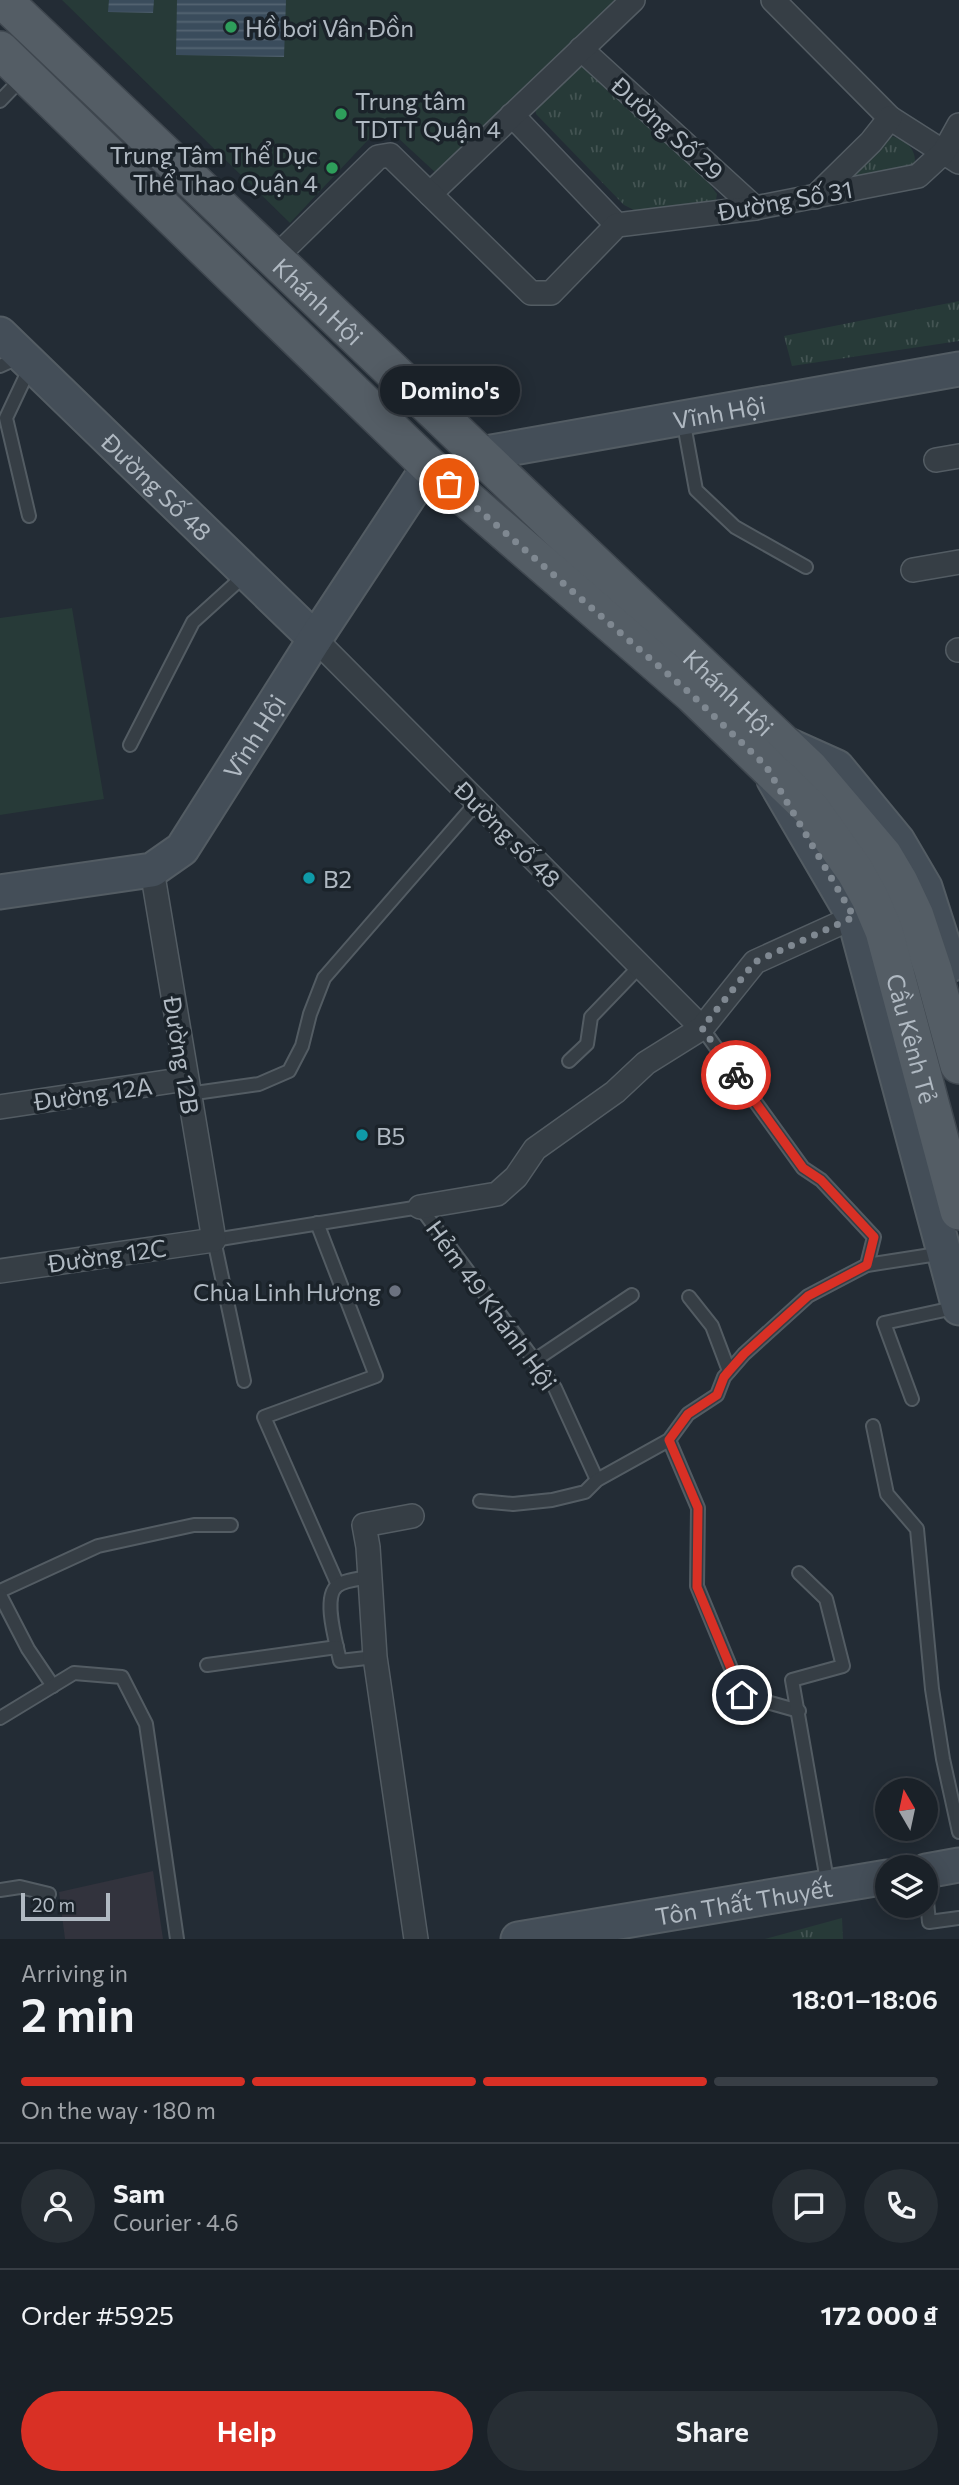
<!DOCTYPE html>
<meta charset="utf-8">
<style>
:root{--surface:#1a2128;--page:#272e34;--text:#f1f3f6;--muted:#9fa3a8;--line:#383e45;--accent:#d93025}
body{margin:0;font-family:Commissioner,sans-serif;background:var(--page);color:var(--text);height:100vh;display:flex;flex-direction:column;font-size:26px;white-space:nowrap}
*{box-sizing:border-box;margin:0}
p{font-size:23px;color:var(--muted)}
.icon{flex:none;width:38px;height:38px;fill:none;stroke:currentColor;stroke-width:2;stroke-linecap:round;stroke-linejoin:round}
.map{position:relative;height:1939px;overflow:hidden}
.sheet{display:flex;flex-direction:column;background:var(--surface);flex:1}
.sheet>*{flex:none}
.needle{width:46px;rotate:351deg}
.buttons{position:absolute;left:875px;top:1778px;display:grid;gap:14px}
.buttons a{display:grid;place-items:center;width:63px;height:63px;border-radius:50%;background:var(--surface);box-shadow:0 4px 18px #0003,0 0 0 2px var(--line);font-size:35px}
.scale{position:absolute;left:21px;bottom:18px;width:89px;box-sizing:border-box;padding-left:7px;border:4px solid #b0b9c2;border-top:0;font-size:19px;line-height:24px;white-space:nowrap;color:#b0b9c2;-webkit-text-stroke:5px #1b232a;paint-order:stroke}
.pin{position:absolute;display:grid;place-items:center;width:60px;height:60px;color:#fff;margin:-30px;border:4px solid #fff;border-radius:50%;box-shadow:0 2px 7px #0007}
.courier{position:absolute;display:grid;place-items:center;width:70px;height:70px;margin:-35px;border:5px solid #d93025;border-radius:50%;background:#fff;color:#222;box-shadow:0 2px 9px #0007}
.bubble{position:absolute;height:49px;border-radius:24px;background:var(--surface);box-shadow:0 4px 18px #0003,0 0 0 2px var(--line);font-size:23px;font-weight:600;line-height:49px;text-align:center}
.overview em{font-style:normal;font-weight:600}
.overview div{display:flex;flex-direction:column-reverse}
.overview{display:flex;align-items:center;justify-content:space-between;height:119px;padding:0 21px}
h1{font-size:46px;font-weight:600;line-height:52px}
.bar{display:grid;grid-template-columns:repeat(4,1fr);gap:10px 7px;align-content:center;height:84px;padding:0 21px}
.bar i{height:9px;border-radius:5px;background:var(--line)}
.bar .active{background:var(--accent)}
.bar p{grid-column:span 4}
.line{display:flex;align-items:center;gap:18px;padding:0 21px;border-top:2px solid var(--line)}
.line div{flex:1}
.round{display:grid;place-items:center;flex:none;width:74px;height:74px;border-radius:37px;background:var(--page)}
.action{display:flex;gap:14px;margin-top:auto;padding:14px 21px}
.action a{flex:1;height:80px;border-radius:42px;background:var(--accent);color:#fff;font-size:28px;font-weight:600;line-height:80px;text-align:center}
.action a+a{background:var(--page);color:var(--text)}
.map>svg:first-child{display:block}
</style>
<div class="map">
<svg width="959" height="1939" viewBox="0 0 959 1939">
<defs>
<pattern id="grass-tufts" width="24" height="20" patternUnits="userSpaceOnUse" patternTransform="scale(1.75)"><rect width="24" height="20" fill="#273a38"/><path d="M3 7l-1-3M5 7V3M7 7l1-3M15 17l-1-3M17 17v-4M19 17l1-3" fill="none" stroke="#445453"/></pattern>
<pattern id="water-rules" width="6" height="5" patternUnits="userSpaceOnUse" patternTransform="scale(1.75)"><rect width="6" height="5" fill="#3a4c5c"/><path d="M0 2.5h6" fill="none" stroke="#546472"/></pattern>
</defs>
<rect width="100%" height="100%" fill="#232c35"/>
<polygon fill="#32333d" points="153,1871 163,1939 65,1939 59,1892"/>
<g fill="url(#grass-tufts)">
<polygon points="581,62 708,182 717,194 716,200 706,206 636,211 624,205 536,114 535,106"/>
<path d="M891,136C905,140 915,147 915,162L904,170L851,184L849,174L882,141Z"/>
<polygon points="959,301 959,341 792,366 784,336"/>
<polygon points="842,1918 843,1939 765,1939"/>
</g>
<g fill="#273a38">
<polygon points="62,0 623,0 438,175 383,124 290,223"/>
<polygon points="72,608 104,799 0,815 0,618"/>
</g>
<g fill="url(#water-rules)">
<polygon points="109,0 154,0 153,13 108,12"/>
<polygon points="177,0 286,0 284,57 176,55"/>
</g>
<g fill="none" stroke-linecap="round" stroke-linejoin="round">
<g stroke="#535c63" stroke-width="16">
<g id="lane">
<polyline points="0,101 24,76"/>
<polyline points="0,366 22,356"/>
<polyline points="683,419 696,490 735,527 806,567"/>
<polyline points="29,516 6,418 31,365"/>
<polyline points="130,745 193,622 246,574"/>
<polyline points="702,1028 803,1168 821,1180 874,1237 867,1265"/>
<polyline points="569,1061 587,1044 591,1017 640,966"/>
<polyline points="188,1094 259,1084 289,1071 302,1046 310,1014 324,978 477,802"/>
<polyline points="317,1223 376,1376 264,1417 338,1585"/>
<polyline points="689,1297 712,1326 729,1371"/>
<polyline points="535,1360 632,1295"/>
<polyline points="244,1381 214,1240 420,1207 555,1388 597,1480"/>
<polyline points="912,1399 884,1323 958,1307"/>
<polyline points="873,1426 887,1494 917,1529 932,1689 943,1759 959,1832"/>
<polyline points="669,1440 698,1508 697,1586 742,1695 799,1711"/>
<polyline points="480,1501 513,1504 552,1500 585,1492 597,1480 669,1440 688,1414 717,1395 724,1377 744,1354 808,1296 867,1265 944,1253"/>
<polyline points="799,1573 826,1599 843,1666 792,1680 828,1886"/>
<path d="M369,1577C359,1579 344,1580 337,1586C322,1598 337,1645 340,1661L375,1657"/>
<polyline points="0,1591 98,1546 194,1525 231,1525"/>
<polyline points="0,1595 28,1649 53,1686"/>
<polyline points="207,1665 337,1647"/>
<polyline points="0,1718 74,1673 122,1677 146,1724 177,1939"/>
<polyline points="0,1890 20,1887 49,1894"/>
<polyline points="926,1891 929,1922 959,1918"/>
</g>
</g>
<g stroke="#535c63" stroke-width="26">
<g id="street">
<polyline points="773,0 890,118 959,162"/>
<polyline points="581,49 755,208"/>
<polyline points="512,115 617,225"/>
<polyline points="430,194 633,0"/>
<polyline points="815,197 871,142 890,118"/>
<polyline points="275,258 378,157 390,155 531,293 551,293 617,225 755,208 918,176 944,152 959,125"/>
<polyline points="936,460 959,456"/>
<polyline points="913,570 959,562"/>
<polyline points="315,639 702,1028"/>
<polyline points="958,650 959,650"/>
<polyline points="0,1107 186,1079"/>
<polyline points="420,1207 497,1194 516,1177 535,1149 615,1092 646,1063 702,1028 755,962 854,917"/>
<polyline points="0,1271 214,1240 152,870"/>
<polyline points="412,1516 364,1525 368,1547 375,1657 416,1939"/>
</g>
</g>
<g stroke="#535c63" stroke-width="37">
<g id="secondary">
<path id="s1" d="M0,334L315,639"/>
<path id="s2" d="M480,454L959,369"/>
<polyline points="788,745 837,767 898,841 925,887 950,965"/>
<polyline points="774,780 854,917 959,1308"/>
<path id="s3" d="M0,892L152,870L182,849L315,639L429,466"/>
<polyline points="926,1871 959,1865"/>
<path id="s4" d="M518,1939L887,1877"/>
</g>
</g>
<g stroke="#3f474f" stroke-width="40">
<g id="primary">
<path id="s5" d="M3,0L810,769L883,855L899,882L915,916L933,970L959,1065"/>
<path id="s6" d="M0,50L429,466L693,695L811,809L855,871L870,898L884,931L959,1211"/>
</g>
</g>
<use href="#lane" stroke="#363e45" stroke-width="12"/>
<use href="#street" stroke="#363e45" stroke-width="23"/>
<use href="#secondary" stroke="#444e58" stroke-width="33"/>
<use href="#primary" stroke="#545d65" stroke-width="37"/>
</g>
<g fill="none" stroke-linecap="round" stroke-linejoin="round">
<polyline stroke="#7f8891" stroke-width="7" stroke-dasharray="0 12.6" points="449,484 692,695 766,766 854,917 755,962 702,1028 736,1075"/>
<polyline stroke="#d93025" stroke-width="9" points="736,1075 803,1168 821,1180 874,1237 867,1265 808,1296 744,1354 729,1371 724,1377 717,1395 688,1414 669,1440 698,1508 697,1587 742,1695"/>
</g>
<g fill="#2e9e5b" stroke="#1b232a" stroke-width="2.5">
<circle cx="231" cy="27" r="7"/>
<circle cx="341" cy="114" r="7"/>
<circle cx="332" cy="168" r="7"/>
</g>
<g fill="#0f9aa8" stroke="#1b232a" stroke-width="2.5">
<circle cx="309" cy="878" r="7"/>
<circle cx="362" cy="1135" r="7"/>
</g>
<circle fill="#6b7280" stroke="#1b232a" stroke-width="2.5" cx="395" cy="1291" r="7"/>
<g text-anchor="middle" dominant-baseline="central" stroke-width="7" stroke-linejoin="round" paint-order="stroke">
<g font-size="24" fill="#b0b9c2" stroke="#1b232a" text-anchor="start">
<text x="245" y="27">Hồ bơi Vân Đồn</text>
<text x="355" y="100">Trung tâm<tspan x="355" dy="28">TDTT Quận 4</tspan></text>
<text x="318" y="154" text-anchor="end">Trung Tâm Thể Dục<tspan x="318" dy="28">Thể Thao Quận 4</tspan></text>
<text x="323" y="878">B2</text>
<text x="376" y="1135">B5</text>
<text x="381" y="1291" text-anchor="end">Chùa Linh Hương</text>
</g>
<g font-size="24" fill="#b0b9c2" stroke="#1b232a">
<text transform="translate(668 128) rotate(42)">Đường Số 29</text>
<text transform="translate(785 200) rotate(-10)">Đường Số 31</text>
<text stroke="none"><textPath href="#s5" startOffset="436">Khánh Hội</textPath></text>
<text stroke="none"><textPath href="#s2" startOffset="243">Vĩnh Hội</textPath></text>
<text stroke="none"><textPath href="#s1" startOffset="219">Đường Số 48</textPath></text>
<text stroke="none"><textPath href="#s5" startOffset="1003">Khánh Hội</textPath></text>
<text stroke="none"><textPath href="#s3" startOffset="324">Vĩnh Hội</textPath></text>
<text transform="translate(508 834) rotate(45)">Đường số 48</text>
<text stroke="none"><textPath href="#s6" startOffset="1365">Cầu Kênh Tẻ</textPath></text>
<text transform="translate(182 1055) rotate(81)">Đường 12B</text>
<text transform="translate(93 1093) rotate(-8)">Đường 12A</text>
<text transform="translate(107 1255) rotate(-8)">Đường 12C</text>
<text transform="translate(492 1305) rotate(54)">Hẻm 49 Khánh Hội</text>
<text stroke="none"><textPath href="#s4" startOffset="229">Tôn Thất Thuyết</textPath></text>
</g>
</g>
</svg>
<div class="buttons">
<a><svg class="needle" viewBox="-14 -14 28 28"><path d="M0-13l5 13h-10z" fill="#e53935"/><path d="M0 13l5-13h-10z" fill="#9fa3a8"/></svg></a>
<a><svg class="icon" aria-label="layers" viewBox="0 0 24 24"><path d="M12 4l9 5-9 5-9-5zM3 14l9 5 9-5"/></svg></a>
</div>
<div class="scale">20 m</div>
<div class="pin" style="left:449px;top:484px;background:#ea580c"><svg class="icon" aria-label="bag" viewBox="0 0 24 24"><path d="M5 8h14l-1 12H6zM9 8a3 3 0 0 1 6 0"/></svg></div>
<div class="pin" style="left:742px;top:1695px;background:#1f2937"><svg class="icon" aria-label="home" viewBox="0 0 24 24"><path d="M3 11l9-7 9 7M6 9v11h12V9"/></svg></div>
<div class="courier" style="left:736px;top:1075px"><svg class="icon" aria-label="bike" viewBox="0 0 24 24"><circle cx="6" cy="16" r="4"/><circle cx="18" cy="16" r="4"/><path d="M6 16l4-8h5l3 8M10 8l3 8H6M13 5h3"/></svg></div>
<div class="bubble" style="left:380px;top:366px;width:140px">Domino's</div>
</div>
<section class="sheet">
<div class="overview"><div><h1>2 min</h1><p>Arriving in</p></div><em>18:01–18:06</em></div>
<div class="bar"><i class="active"></i><i class="active"></i><i class="active"></i><i></i><p>On the way · 180 m</p></div>
<div class="line" style="height:126px"><a class="round"><svg class="icon" aria-label="person" viewBox="0 0 24 24"><circle cx="12" cy="8" r="4"/><path d="M4 21q1-7 8-7t8 7"/></svg></a><div><b>Sam</b><p>Courier · 4.6</p></div><a class="round"><svg class="icon" aria-label="chat" viewBox="0 0 24 24"><path d="M4 5h16v11H9l-5 4z"/></svg></a><a class="round"><svg class="icon" aria-label="phone" viewBox="0 0 24 24"><path d="M5 4h4l2 5-3 2q2 4 5 5l2-3 5 2v4C11 20 4 13 5 4z"/></svg></a></div>
<div class="line" style="height:91px"><div>Order #5925</div><b>172 000 ₫</b></div>
<div class="action"><a>Help</a><a>Share</a></div>
</section>
